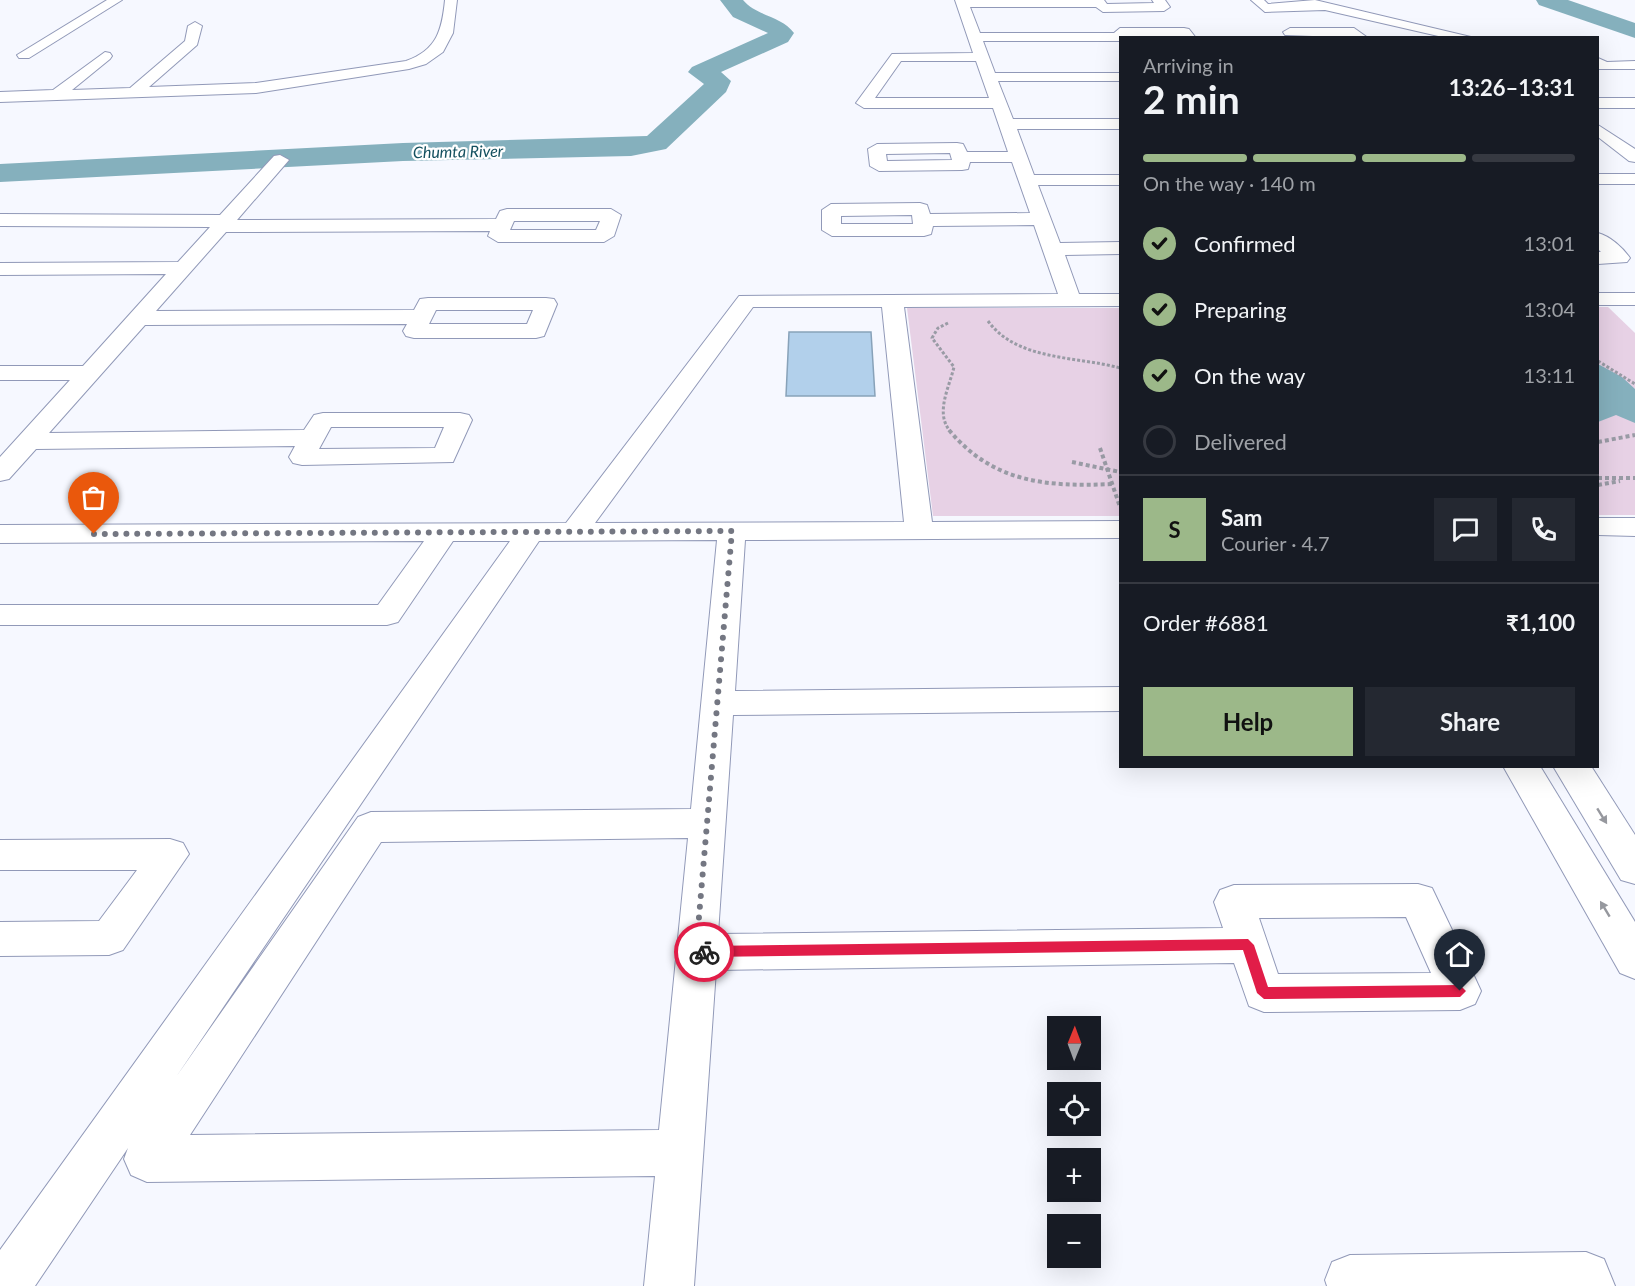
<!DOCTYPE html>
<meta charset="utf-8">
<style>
:root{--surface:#171b24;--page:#242831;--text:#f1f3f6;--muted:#9ea1a6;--line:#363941;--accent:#9cb889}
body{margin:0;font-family:Lato,sans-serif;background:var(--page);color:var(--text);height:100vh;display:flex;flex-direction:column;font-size:22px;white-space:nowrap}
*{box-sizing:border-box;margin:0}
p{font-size:20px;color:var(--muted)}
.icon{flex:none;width:33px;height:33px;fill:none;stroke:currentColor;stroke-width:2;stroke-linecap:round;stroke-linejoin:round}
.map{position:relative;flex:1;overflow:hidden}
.details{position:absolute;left:1119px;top:36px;width:480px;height:732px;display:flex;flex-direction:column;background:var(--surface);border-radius:0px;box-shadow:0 6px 24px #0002}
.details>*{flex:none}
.needle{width:39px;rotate:1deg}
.fabs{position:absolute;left:1047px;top:1016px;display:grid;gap:12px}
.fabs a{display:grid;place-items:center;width:54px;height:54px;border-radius:0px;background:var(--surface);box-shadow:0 6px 24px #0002;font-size:30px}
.pin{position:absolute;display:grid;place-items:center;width:51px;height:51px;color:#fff;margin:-62px -26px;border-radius:50% 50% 50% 0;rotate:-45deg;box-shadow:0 0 6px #0007}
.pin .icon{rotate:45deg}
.courier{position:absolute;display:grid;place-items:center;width:60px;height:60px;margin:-30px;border:4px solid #e11d48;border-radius:50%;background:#fff;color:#222;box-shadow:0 2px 8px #0007}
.summary em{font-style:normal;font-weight:700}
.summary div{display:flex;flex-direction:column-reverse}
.summary{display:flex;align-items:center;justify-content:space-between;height:102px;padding:0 24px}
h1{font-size:39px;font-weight:700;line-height:45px}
.bar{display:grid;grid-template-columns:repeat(4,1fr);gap:9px 6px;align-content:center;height:72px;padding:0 24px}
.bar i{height:8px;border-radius:4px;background:var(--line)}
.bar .selected{background:var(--accent)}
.bar p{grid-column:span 4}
.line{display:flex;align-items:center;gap:15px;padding:0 24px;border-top:2px solid var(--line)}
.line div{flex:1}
.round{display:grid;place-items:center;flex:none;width:63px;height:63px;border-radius:0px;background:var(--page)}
ol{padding:0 24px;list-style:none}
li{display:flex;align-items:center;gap:18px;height:66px}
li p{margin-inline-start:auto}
li .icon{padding:6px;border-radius:50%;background:var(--accent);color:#111;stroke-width:4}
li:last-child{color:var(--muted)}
li i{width:33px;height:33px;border:3px solid var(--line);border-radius:50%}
.primary-button{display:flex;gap:12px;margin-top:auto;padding:12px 24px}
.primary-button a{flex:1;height:69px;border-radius:0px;background:var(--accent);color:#111;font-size:24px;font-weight:700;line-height:69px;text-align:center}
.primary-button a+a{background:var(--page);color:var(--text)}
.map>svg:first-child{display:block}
</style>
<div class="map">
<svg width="1635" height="1286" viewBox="0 0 1635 1286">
<rect width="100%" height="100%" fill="#f6f8ff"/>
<g fill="#e7d1e5">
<polygon points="1598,307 1608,307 1635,333 1635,515 1598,515"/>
<polygon points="907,308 1120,308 1120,516 933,516"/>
</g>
<polygon fill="#85b0bd" points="1598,364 1622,377 1635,389 1635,423 1616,415 1598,422"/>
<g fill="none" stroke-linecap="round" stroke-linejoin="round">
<g fill="#85b0bd" fill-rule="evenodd">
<path d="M720,0H743C756,16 782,16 794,33L788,42L721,72L731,81L726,92L666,149L631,156L403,161L0,182V164L403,143L647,136L704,84L688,72L692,67L768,33L733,17Z"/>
<polygon points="1536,0 1568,0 1635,23 1635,38 1539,5"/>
</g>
</g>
<polygon fill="#b2d0eb" stroke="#88a2b9" stroke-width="1.5" points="789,332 871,332 875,396 786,396"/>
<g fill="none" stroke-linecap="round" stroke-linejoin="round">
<g stroke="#9199b8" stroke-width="2">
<g id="minor">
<polygon points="107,0 122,0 29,58 19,58 17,55"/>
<path d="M445,0H457L453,33L443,52L426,64L409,69L256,93L0,102V92L53,90L105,52L110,53L112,56L110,59L72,90L130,88L185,41L188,26L195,22L202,26L197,45L149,87L256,83L406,61C437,50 442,30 445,0Z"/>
<path d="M955,0H1104L1107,4L1154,3L1152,0H1165L1170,7L1164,11L1103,12L1096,7H970L980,33H1114L1120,28H1184L1189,29L1196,38L1129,36L1120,38V41H983L995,73H1120V81H998L1013,119H1120V129H1017L1034,175H1120V185H1038L1060,243L1120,242V254L1065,255L1079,294H1120V306L904,307L932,522L1120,521V538L745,540L735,691L1120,687V711L733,715L718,934L1223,928L1214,902L1220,890L1234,885L1418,884L1432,888L1475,978L1481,991L1475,1004L1460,1010L1264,1012L1249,1006L1234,963L716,970L694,1286H644L655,1176L147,1182L131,1175L124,1159L128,1148L35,1286H0V1250L510,541H453L398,622L387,625H0V605H378L424,541L0,543V525L566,523L739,296L1058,294L1034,225L933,226L931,234L924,236H832L822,230V210L831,204L920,203L927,205L930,214L1030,213L1012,162H970L968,169L962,170L879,171L870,166L868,149L877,144L957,143L963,144L967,152H1008L993,108H864L856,103L892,54L973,53ZM901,61H976L989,98H875ZM950,153L952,160L887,161L886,154ZM912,215L913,224H841V216ZM753,307H882L904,522L595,523ZM717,540L691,809L371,812L358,817L176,1077L539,541ZM688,838L659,1130L190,1135L381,842ZM1406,917L1431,973L1278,974L1259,918Z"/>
<polygon points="1251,0 1264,0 1268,4 1315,0 1475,38 1447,38 1325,10 1265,12"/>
<polygon points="1290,28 1354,28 1368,38 1285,35 1283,32"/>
<polygon points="1598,58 1607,62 1635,61 1635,69 1599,69"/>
<rect x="1598" y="98" width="37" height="10"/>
<polygon points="1598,125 1635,149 1635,162 1629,161 1598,137"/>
<path d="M280,155L289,160L237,220L496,219L500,211L507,209H611L621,215L614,236L604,242H498L488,236L490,231L226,232L156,311L414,310L420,299L428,298H546L554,299L557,304L544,336L536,338H414L406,336L403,331L407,324L145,325L49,433L304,430L314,415L323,413H460L469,415L472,420L453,462L302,465L293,463L289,457L295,446L36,449L9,479L0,481V457L70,380H0V366H83L166,274L0,275V263L178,262L210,227L0,226V214L220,215L274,156ZM514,221H600L596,230H510ZM436,310H533L527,324H429ZM331,427H444L435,448L319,449Z"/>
<rect x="1598" y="174" width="37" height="10"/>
<path d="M1598,233C1610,236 1623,248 1630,258L1627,262L1598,264V252H1601L1598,249Z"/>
<rect x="1598" y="293" width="37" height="12"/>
<polygon points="1598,518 1635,518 1635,536 1598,535"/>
<polygon points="170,839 183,843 189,854 123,950 109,955 0,956 0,922 99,921 137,870 0,870 0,840"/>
<polygon points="1586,1252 1604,1259 1615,1286 1327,1286 1325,1280 1332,1262 1350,1255"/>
</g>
</g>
<g stroke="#9199b8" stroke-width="2">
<g id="tertiary">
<polygon points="1503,766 1540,766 1635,922 1635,979 1620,973"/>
<polygon points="1553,766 1591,766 1635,835 1635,884 1621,880"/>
</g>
</g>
<g stroke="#999ba5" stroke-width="3" stroke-dasharray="3 2" stroke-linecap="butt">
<path d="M988,321C1017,361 1077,356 1120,368"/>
<path d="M948,323L938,328L932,338L954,367C949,388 935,413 950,431"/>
<polyline points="1598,361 1635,384"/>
</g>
<g stroke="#999ba5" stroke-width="4" stroke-dasharray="4 3" stroke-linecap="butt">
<path d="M949,430C993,483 1047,487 1112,484"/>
<polyline points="1598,442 1635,435"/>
<polyline points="1100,448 1120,507"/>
<polyline points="1072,462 1120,472"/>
<polyline points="1598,478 1635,478"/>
<polyline points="1598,485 1620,481"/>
</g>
<use href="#minor" fill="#fff" fill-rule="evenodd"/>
<use href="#tertiary" fill="#fff" fill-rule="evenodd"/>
</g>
<defs><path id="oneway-solid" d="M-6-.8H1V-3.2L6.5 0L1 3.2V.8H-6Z" transform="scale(1.5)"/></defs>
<g fill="#96989e">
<use href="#oneway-solid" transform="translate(1602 816) rotate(58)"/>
<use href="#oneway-solid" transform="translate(1605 909) rotate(-121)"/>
</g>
<polygon fill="#e11d48" points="1248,939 1254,945 1268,987 1460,985 1466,991 1460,997 1264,999 1257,993 1243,950 704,957 697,952 704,946"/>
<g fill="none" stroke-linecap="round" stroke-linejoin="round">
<polyline stroke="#747782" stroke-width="6" stroke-dasharray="0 10.8" points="94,534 732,531 696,952 704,952"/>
</g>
<g text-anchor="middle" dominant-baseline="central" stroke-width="4.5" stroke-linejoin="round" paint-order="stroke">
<g font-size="16" font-style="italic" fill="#14505f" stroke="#fff">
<text transform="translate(458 151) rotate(-1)">Chumta River</text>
</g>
</g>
</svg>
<div class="fabs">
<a><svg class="needle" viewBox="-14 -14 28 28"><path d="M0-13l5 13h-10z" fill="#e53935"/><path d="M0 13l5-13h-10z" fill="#9ea1a6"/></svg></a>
<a><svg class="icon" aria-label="locate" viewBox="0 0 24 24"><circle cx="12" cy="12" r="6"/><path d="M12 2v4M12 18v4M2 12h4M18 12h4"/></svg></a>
<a>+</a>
<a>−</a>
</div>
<div class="pin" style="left:94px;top:534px;background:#ea580c"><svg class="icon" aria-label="bag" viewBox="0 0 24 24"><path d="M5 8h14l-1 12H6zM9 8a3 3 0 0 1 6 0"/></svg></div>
<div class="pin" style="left:1460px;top:991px;background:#1f2937"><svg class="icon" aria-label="home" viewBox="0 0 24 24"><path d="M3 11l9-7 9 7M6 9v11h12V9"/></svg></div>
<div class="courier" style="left:704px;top:952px"><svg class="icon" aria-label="bike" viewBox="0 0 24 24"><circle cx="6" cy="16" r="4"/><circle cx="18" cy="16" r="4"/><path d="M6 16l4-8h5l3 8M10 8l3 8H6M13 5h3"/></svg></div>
<section class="details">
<div class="summary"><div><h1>2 min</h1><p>Arriving in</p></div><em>13:26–13:31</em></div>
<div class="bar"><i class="selected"></i><i class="selected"></i><i class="selected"></i><i></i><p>On the way · 140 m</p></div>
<ol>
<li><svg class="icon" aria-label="check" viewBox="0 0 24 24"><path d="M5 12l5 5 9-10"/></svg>Confirmed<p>13:01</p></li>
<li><svg class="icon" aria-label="check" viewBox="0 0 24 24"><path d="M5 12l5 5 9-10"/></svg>Preparing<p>13:04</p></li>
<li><svg class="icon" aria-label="check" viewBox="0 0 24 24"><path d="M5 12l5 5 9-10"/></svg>On the way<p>13:11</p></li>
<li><i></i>Delivered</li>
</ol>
<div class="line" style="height:108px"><b class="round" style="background:var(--accent);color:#111">S</b><div><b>Sam</b><p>Courier · 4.7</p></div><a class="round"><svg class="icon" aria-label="chat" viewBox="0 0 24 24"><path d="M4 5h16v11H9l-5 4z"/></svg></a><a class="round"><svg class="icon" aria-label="phone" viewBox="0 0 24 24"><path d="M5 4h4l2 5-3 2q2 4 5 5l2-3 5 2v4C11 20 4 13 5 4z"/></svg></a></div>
<div class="line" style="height:78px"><div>Order #6881</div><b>₹1,100</b></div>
<div class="primary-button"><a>Help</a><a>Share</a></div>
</section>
</div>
